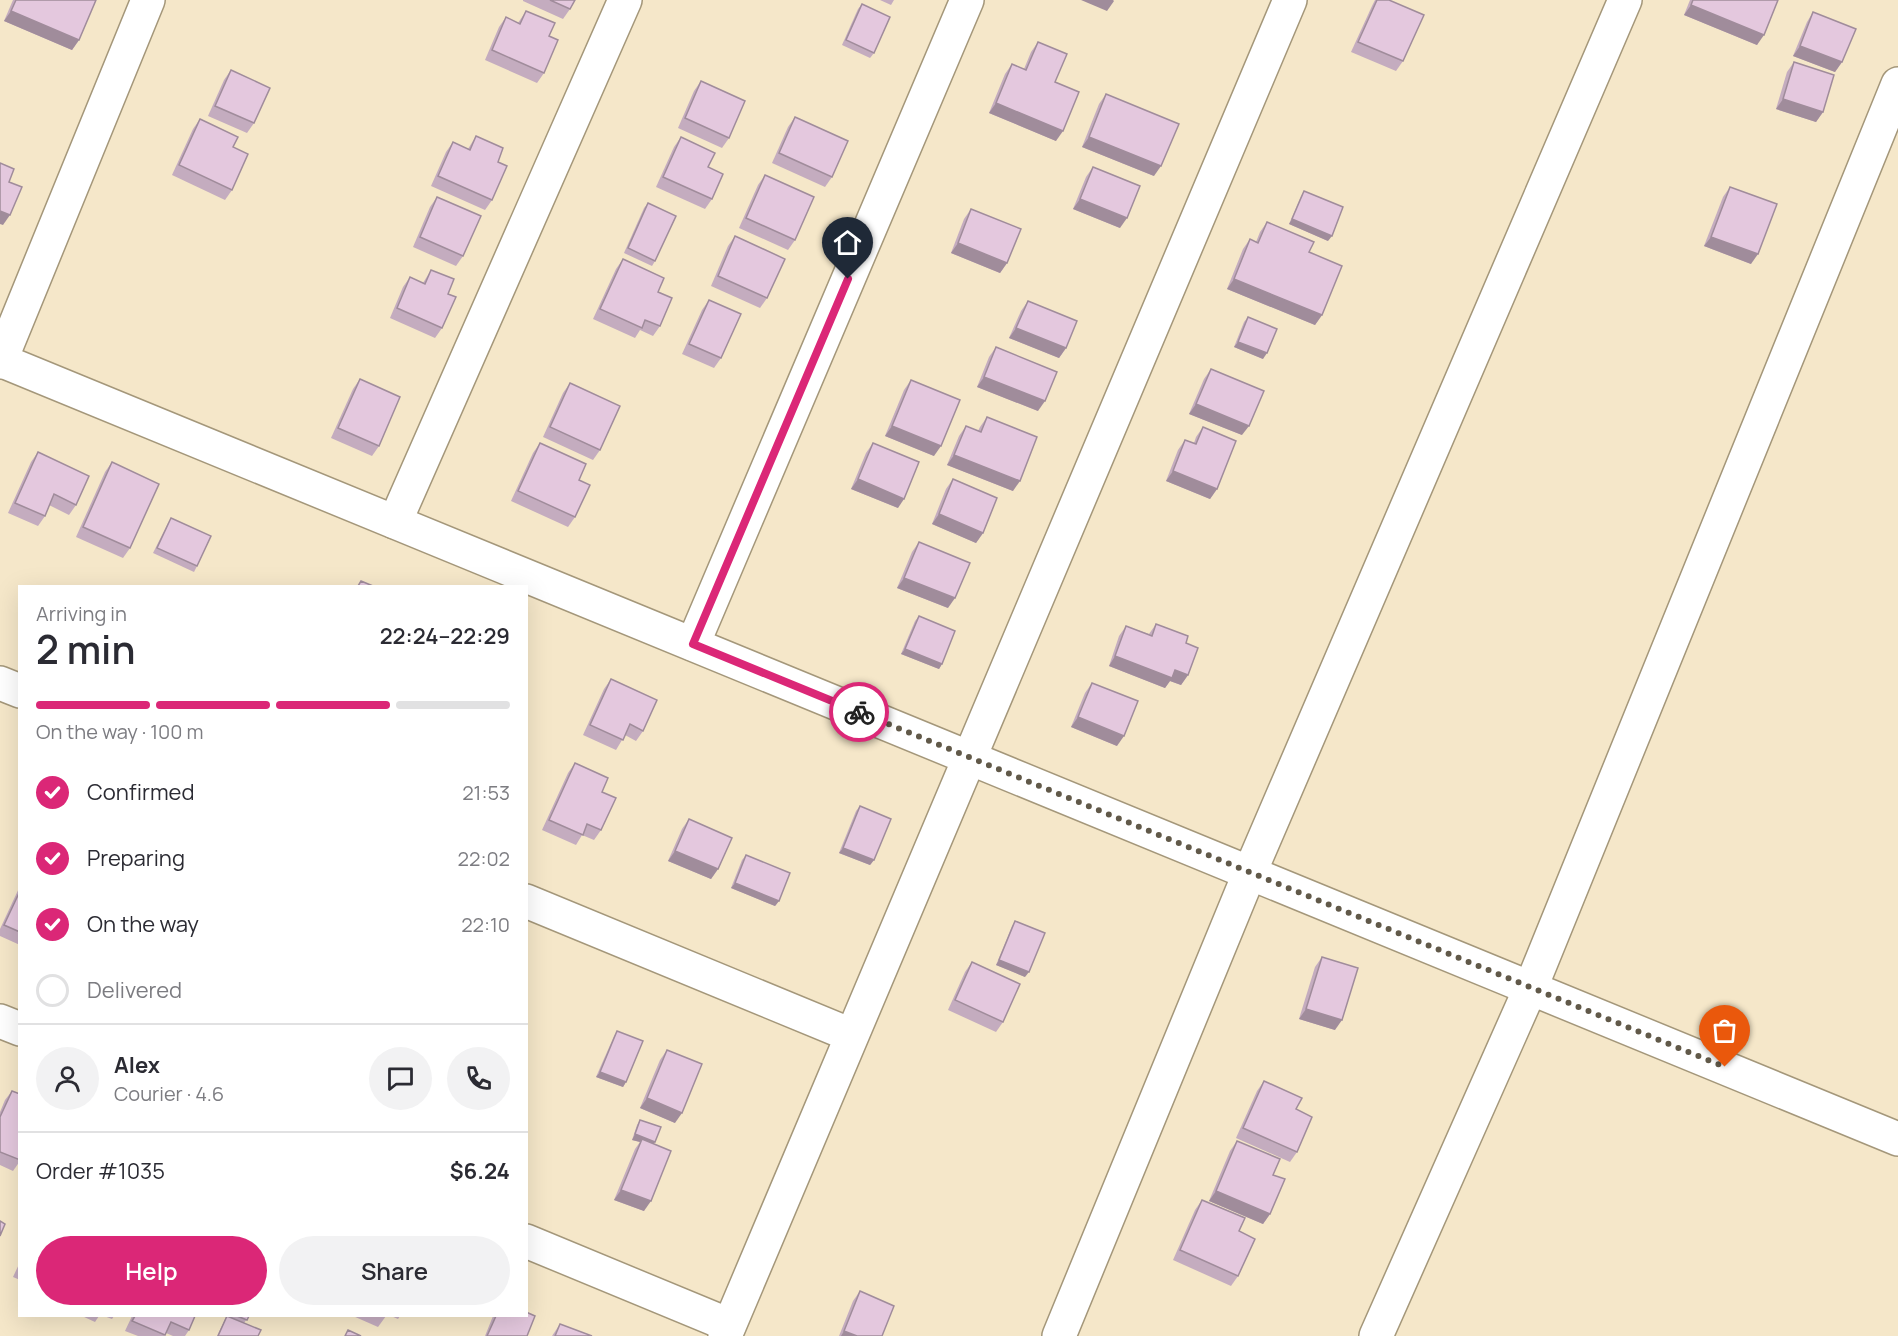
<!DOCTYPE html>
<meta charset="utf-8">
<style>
:root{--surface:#fff;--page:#f2f2f3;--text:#2b2b33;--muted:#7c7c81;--line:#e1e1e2;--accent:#db2777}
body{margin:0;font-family:Manrope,sans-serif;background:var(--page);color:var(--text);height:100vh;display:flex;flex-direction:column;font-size:22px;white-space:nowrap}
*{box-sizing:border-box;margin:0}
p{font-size:20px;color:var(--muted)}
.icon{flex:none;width:33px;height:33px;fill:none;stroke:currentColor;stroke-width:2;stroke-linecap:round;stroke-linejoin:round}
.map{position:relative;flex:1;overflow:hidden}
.sheet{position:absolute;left:18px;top:585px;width:510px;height:732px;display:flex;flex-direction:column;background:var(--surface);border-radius:0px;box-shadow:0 6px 24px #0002}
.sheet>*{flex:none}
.pin{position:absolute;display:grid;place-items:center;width:51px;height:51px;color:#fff;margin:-62px -26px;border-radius:50% 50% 50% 0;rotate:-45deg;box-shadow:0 0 6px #0007}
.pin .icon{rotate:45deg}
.courier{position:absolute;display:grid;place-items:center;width:60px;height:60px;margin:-30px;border:4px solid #db2777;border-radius:50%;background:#fff;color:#222;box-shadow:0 2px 8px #0007}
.headline em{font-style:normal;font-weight:600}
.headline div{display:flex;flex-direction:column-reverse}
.headline{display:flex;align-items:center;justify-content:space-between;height:102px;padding:0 18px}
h1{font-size:39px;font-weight:600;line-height:45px}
.bar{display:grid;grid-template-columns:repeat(4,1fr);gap:9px 6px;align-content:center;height:72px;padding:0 18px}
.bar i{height:8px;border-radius:4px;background:var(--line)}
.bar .active{background:var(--accent)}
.bar p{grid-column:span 4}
.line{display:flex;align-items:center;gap:15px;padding:0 18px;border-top:2px solid var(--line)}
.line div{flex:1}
.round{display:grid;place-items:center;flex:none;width:63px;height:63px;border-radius:32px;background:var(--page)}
ol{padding:0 18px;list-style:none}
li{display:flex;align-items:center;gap:18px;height:66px}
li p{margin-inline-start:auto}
li .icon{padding:6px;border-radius:50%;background:var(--accent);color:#fff;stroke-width:4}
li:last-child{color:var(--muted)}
li i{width:33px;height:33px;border:3px solid var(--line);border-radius:50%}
.primary-button{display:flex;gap:12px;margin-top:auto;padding:12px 18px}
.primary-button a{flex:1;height:69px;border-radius:36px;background:var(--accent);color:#fff;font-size:24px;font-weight:600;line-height:69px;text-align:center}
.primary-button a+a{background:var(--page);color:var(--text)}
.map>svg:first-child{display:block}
</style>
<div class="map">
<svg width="1898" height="1336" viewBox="0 0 1898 1336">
<rect width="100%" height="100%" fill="#f5e7c9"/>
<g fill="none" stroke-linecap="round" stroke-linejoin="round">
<g stroke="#a4977a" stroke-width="36">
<g id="minor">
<polyline points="0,360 1898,1139"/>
<polyline points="0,362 148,0"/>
<polyline points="395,522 625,0"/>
<polyline points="693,644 967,0"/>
<polyline points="0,683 20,691"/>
<polyline points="526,901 851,1035"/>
<polyline points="0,1021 20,1029"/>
<polyline points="526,1241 729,1325"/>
<polyline points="725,1336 1290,0"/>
<polyline points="1059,1336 1250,872 1625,0"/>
<polyline points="1376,1336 1531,987 1898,84"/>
</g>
</g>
<use href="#minor" stroke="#fff" stroke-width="33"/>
</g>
<g fill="#c4acbf">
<polygon points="13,0 96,0 79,40 72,50 4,21"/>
<polygon points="523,0 575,0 570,9 563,19 523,1"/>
<polygon points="880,0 894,0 891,5"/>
<polygon points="1375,0 1389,0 1403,61 1396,71 1351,52 1372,6"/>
<polygon points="1690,0 1778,0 1757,45 1684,15"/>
<polygon points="862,4 874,53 870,58 842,45 858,9"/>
<polygon points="526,11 549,36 544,73 537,83 485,60 499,27 506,17 518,23"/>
<polygon points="1813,12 1842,62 1835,72 1793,56 1807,22"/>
<polygon points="1038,42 1056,141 989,113 1005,74 1012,64 1024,69 1031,52"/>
<polygon points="1794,62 1823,112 1816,122 1776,109 1787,72"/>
<polygon points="231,70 254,123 247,133 208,116 224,80"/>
<polygon points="701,81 729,138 722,148 678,128 694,91"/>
<polygon points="1106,94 1154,176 1082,147 1099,104"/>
<polygon points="795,117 832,177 825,187 772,163 788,127"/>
<polygon points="200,119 233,147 232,190 225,200 172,175 193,129"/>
<polygon points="476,136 498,162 492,200 485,210 431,186 446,152 453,142 468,149"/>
<polygon points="681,137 708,167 712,199 705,209 656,187 674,147"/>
<polygon points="1093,167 1120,228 1073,209 1086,177"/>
<polygon points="765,175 795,240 788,250 739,228 758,185"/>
<polygon points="1730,187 1751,264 1704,246 1723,197"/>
<polygon points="1304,191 1328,241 1289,224 1301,196"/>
<polygon points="437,197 463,256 456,266 413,247 430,207"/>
<polygon points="648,203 655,261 652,266 624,253 644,208"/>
<polygon points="971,209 1007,263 1000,273 951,253 964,219"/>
<polygon points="1267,222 1309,252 1322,315 1315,325 1227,289 1243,249 1250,239 1256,242 1260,232"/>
<polygon points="735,236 767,298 760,308 711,286 728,246"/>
<polygon points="623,259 658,292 660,326 653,336 640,330 635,338 593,319 616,269"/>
<polygon points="431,270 448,294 442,328 435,338 390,318 403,287 410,277 423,283"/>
<polygon points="709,300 721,358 714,368 682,354 702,310"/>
<polygon points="1028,301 1066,348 1059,358 1009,338 1021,311"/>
<polygon points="1248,317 1263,359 1234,347 1244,322"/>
<polygon points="996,347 1038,411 977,387 989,357"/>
<polygon points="1211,369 1242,435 1189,414 1204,379"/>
<polygon points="360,379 379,446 372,456 331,438 353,389"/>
<polygon points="911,380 934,456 885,436 904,390"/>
<polygon points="570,383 600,450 593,460 543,437 563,393"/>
<polygon points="987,417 1013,491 947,465 959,436 966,426 978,431 980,427"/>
<polygon points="1203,427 1217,489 1210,499 1166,481 1178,450 1185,440 1194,443 1196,437"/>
<polygon points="540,443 579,480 575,517 568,527 511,501 533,453"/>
<polygon points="873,443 898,508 851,489 866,453"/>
<polygon points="38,452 76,505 69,515 49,505 45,516 38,526 8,513 31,462"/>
<polygon points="112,462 130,548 123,558 76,537 105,472"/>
<polygon points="953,479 983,533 976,543 932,524 946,489"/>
<polygon points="171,518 197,566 194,572 153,553 168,523"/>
<polygon points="919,542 948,608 897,588 912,552"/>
<polygon points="919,616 942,664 939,669 901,654 915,621"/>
<polygon points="1156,624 1186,643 1188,675 1181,685 1170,681 1165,688 1109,666 1119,636 1126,626 1149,634"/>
<polygon points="611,679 643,731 636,741 625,735 616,750 583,735 604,689"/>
<polygon points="1092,683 1117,746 1071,727 1085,693"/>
<polygon points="575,763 602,792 601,830 594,840 582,835 576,845 542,830 568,773"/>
<polygon points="860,806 874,860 870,865 839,853 856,811"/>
<polygon points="689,819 718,869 711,879 668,861 682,829"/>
<polygon points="746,855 779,901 775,906 731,888 742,860"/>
<polygon points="20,886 20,945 0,936 0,929"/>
<polygon points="1015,921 1025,977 996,965 1012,926"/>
<polygon points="1322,957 1335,1030 1299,1019 1315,967"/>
<polygon points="972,962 1003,1022 996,1032 948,1010 965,972"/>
<polygon points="617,1031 626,1082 623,1087 596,1077 614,1036"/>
<polygon points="667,1050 675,1123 640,1108 660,1060"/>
<polygon points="1264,1081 1296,1109 1297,1152 1290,1162 1236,1138 1257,1091"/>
<polygon points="12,1091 20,1161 13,1171 0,1165 0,1112 5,1100"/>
<polygon points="640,1120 654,1144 644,1211 614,1200 635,1149 640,1142 632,1140 637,1125"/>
<polygon points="1237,1141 1273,1175 1270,1214 1263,1224 1209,1201 1230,1151"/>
<polygon points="1202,1200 1239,1231 1238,1276 1231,1286 1173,1260 1195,1210"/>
<polygon points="20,1262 20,1280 13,1277"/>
<polygon points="860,1291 882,1336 839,1336 853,1301"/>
<polygon points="82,1316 99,1316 95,1322"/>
<polygon points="104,1316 114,1316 112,1319"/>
<polygon points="132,1316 195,1316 189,1330 185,1336 173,1336 166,1333 164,1336 138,1336 125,1331"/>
<polygon points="222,1316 249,1316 244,1323 258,1336 217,1336 226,1317"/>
<polygon points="353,1316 386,1316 378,1327"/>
<polygon points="391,1316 400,1316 398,1319"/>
<polygon points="493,1316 526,1316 527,1336 485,1336"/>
<polygon points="560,1324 592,1336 552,1336"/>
</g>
<g fill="#a08c9b">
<polygon points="1081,0 1113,0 1114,1 1107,11"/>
<polygon points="1691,5 1764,35 1757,45 1684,15"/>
<polygon points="11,11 79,40 72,50 4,21"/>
<polygon points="1800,46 1842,62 1835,72 1793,56"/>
<polygon points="1783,99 1823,112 1816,122 1776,109"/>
<polygon points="996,103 1063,131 1056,141 989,113"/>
<polygon points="1089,137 1161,166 1154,176 1082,147"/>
<polygon points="1080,199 1127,218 1120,228 1073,209"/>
<polygon points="0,211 10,215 3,225 0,224"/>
<polygon points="1292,219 1332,236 1328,241 1289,224"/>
<polygon points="1711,237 1758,254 1751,264 1704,246"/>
<polygon points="958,243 1007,263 1000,273 951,253"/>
<polygon points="1234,279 1322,315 1315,325 1227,289"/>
<polygon points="1016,328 1066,348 1059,358 1009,338"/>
<polygon points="1238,342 1267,353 1263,359 1234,347"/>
<polygon points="984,377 1045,401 1038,411 977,387"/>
<polygon points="1196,404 1249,426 1242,435 1189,414"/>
<polygon points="892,426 941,446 934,456 885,436"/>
<polygon points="954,455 1020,481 1013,491 947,465"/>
<polygon points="1173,471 1217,489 1210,499 1166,481"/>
<polygon points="858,479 904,499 898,508 851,489"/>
<polygon points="939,514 983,533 976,543 932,524"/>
<polygon points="904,578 955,598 948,608 897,588"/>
<polygon points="905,649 942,664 939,669 901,654"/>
<polygon points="1115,656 1175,670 1188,675 1181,685 1170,681 1165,688 1109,666"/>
<polygon points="1078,717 1124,736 1117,746 1071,727"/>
<polygon points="843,848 874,860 870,865 839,853"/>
<polygon points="675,851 718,869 711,879 668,861"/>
<polygon points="735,883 779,901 775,906 731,888"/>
<polygon points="999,960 1029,972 1025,977 996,965"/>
<polygon points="1306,1009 1342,1020 1335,1030 1299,1019"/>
<polygon points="600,1072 626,1082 623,1087 596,1077"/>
<polygon points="647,1098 682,1113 675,1123 640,1108"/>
<polygon points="635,1134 655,1142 652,1147 642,1139 640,1142 632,1140"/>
<polygon points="621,1190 651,1201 644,1211 614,1200"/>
<polygon points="1216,1191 1270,1214 1263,1224 1209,1201"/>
<polygon points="844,1331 857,1336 841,1336"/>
</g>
<g fill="#e4c8de" stroke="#a08c9b" stroke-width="1.5">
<polygon points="16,0 96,0 79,40 11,11"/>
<polygon points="550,0 575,0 570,9"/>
<polygon points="1377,0 1389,0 1424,15 1403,61 1358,42"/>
<polygon points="1693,0 1778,0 1764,35 1691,5"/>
<polygon points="862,4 890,17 874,53 846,40"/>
<polygon points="526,11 555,23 549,36 558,40 544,73 492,50 506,17 520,24"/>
<polygon points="1813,12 1856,29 1842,62 1800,46"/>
<polygon points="1038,42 1067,54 1055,82 1079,92 1063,131 996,103 1012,64 1026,70"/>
<polygon points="1794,62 1834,75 1823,112 1783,99"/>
<polygon points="231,70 270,88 254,123 215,106"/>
<polygon points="701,81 745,101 729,138 685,118"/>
<polygon points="1106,94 1179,124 1161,166 1089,137"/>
<polygon points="795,117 848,141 832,177 779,153"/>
<polygon points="200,119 238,137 233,147 248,154 232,190 179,165"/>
<polygon points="476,136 503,148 498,162 507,166 492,200 438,176 453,142 470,150"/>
<polygon points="681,137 715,153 708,167 723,174 712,199 663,177"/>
<polygon points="0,163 14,169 9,182 22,187 10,215 0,211"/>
<polygon points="1093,167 1140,186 1127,218 1080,199"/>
<polygon points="765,175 814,197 795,240 746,218"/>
<polygon points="1730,187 1777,204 1758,254 1711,237"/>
<polygon points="1304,191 1343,207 1332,236 1292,219"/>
<polygon points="437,197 481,216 463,256 420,237"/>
<polygon points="648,203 676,216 655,261 628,248"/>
<polygon points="971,209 1021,229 1007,263 958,243"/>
<polygon points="1267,222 1314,242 1309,252 1342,266 1322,315 1234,279 1250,239 1258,243"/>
<polygon points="735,236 785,259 767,298 718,276"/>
<polygon points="623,259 664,278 658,292 672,298 660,326 645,320 642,328 600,309"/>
<polygon points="431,270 454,279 448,294 456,297 442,328 397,308 410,277 425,284"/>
<polygon points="709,300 741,314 721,358 689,344"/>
<polygon points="1028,301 1077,321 1066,348 1016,328"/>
<polygon points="1248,317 1277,329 1267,353 1238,342"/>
<polygon points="996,347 1057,372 1045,401 984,377"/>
<polygon points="1211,369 1264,391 1249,426 1196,404"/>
<polygon points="360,379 400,397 379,446 338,428"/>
<polygon points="911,380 960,400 941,446 892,426"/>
<polygon points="570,383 620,406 600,450 550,427"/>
<polygon points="987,417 1037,437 1020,481 954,455 966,426 981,432"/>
<polygon points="1203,427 1236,441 1217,489 1173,471 1185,440 1196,444"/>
<polygon points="540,443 586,464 579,480 590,485 575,517 518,491"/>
<polygon points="873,443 919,462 904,499 858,479"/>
<polygon points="38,452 89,476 76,505 54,494 45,516 15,503"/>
<polygon points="112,462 159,484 130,548 83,527"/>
<polygon points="953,479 997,498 983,533 939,514"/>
<polygon points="171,518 211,536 197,566 157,548"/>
<polygon points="919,542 970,563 955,598 904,578"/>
<polygon points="361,581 373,586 358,586"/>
<polygon points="919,616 955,631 942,664 905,649"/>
<polygon points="1156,624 1188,636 1186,643 1198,648 1188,675 1175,670 1172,678 1115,656 1126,626 1152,636"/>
<polygon points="611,679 657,700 643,731 630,724 623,740 590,725"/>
<polygon points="1092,683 1138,701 1124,736 1078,717"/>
<polygon points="575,763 608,778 602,792 616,798 601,830 587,824 583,835 549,820"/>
<polygon points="860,806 891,819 874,860 843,848"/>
<polygon points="689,819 732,838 718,869 675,851"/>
<polygon points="746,855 790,873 779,901 735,883"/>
<polygon points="20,891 20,932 4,925"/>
<polygon points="1015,921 1045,933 1029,972 999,960"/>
<polygon points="1322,957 1358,968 1342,1020 1306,1009"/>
<polygon points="972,962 1020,984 1003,1022 955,1000"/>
<polygon points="617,1031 643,1041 626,1082 600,1072"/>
<polygon points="667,1050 702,1064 682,1113 647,1098"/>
<polygon points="1264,1081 1302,1098 1296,1109 1312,1117 1297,1152 1243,1128"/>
<polygon points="12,1091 20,1094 20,1160 0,1152 0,1117"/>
<polygon points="640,1120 661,1127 655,1142 635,1134"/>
<polygon points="642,1139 671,1151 651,1201 621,1190"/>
<polygon points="1237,1141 1280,1159 1273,1175 1285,1179 1270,1214 1216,1191"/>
<polygon points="1202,1200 1245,1218 1239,1231 1255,1239 1238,1276 1180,1250"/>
<polygon points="0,1221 5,1224 0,1236"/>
<polygon points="860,1291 894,1306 882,1336 857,1336 844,1331"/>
<polygon points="526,1312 535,1316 527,1336 487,1336 496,1316 526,1316"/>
<polygon points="135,1316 195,1316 189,1330 171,1322 165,1335 132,1321"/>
<polygon points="227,1316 261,1330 258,1336 218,1336"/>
<polygon points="237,1316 249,1316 247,1320"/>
<polygon points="560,1324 592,1336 555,1336"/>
<polygon points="348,1330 361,1336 345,1336"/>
</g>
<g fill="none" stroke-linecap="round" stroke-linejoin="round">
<polyline stroke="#615949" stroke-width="6" stroke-dasharray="0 10.8" points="859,712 1725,1067"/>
<polyline stroke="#db2777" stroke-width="8" points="848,279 693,644 859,712"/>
</g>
</svg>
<div class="pin" style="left:1725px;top:1067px;background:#ea580c"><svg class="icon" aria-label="bag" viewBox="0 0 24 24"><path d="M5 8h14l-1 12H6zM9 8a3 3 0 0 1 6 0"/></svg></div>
<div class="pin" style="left:848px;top:279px;background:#1f2937"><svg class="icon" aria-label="home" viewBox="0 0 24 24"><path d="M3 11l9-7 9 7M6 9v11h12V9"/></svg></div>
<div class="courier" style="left:859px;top:712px"><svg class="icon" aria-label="bike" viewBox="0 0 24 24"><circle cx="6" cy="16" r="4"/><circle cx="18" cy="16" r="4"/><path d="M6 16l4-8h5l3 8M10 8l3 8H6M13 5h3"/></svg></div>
<section class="sheet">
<div class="headline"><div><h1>2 min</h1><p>Arriving in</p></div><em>22:24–22:29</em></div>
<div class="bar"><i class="active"></i><i class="active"></i><i class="active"></i><i></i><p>On the way · 100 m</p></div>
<ol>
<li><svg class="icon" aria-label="check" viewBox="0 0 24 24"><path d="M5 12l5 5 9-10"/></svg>Confirmed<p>21:53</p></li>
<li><svg class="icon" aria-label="check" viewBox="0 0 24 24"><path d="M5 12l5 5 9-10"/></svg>Preparing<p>22:02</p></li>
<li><svg class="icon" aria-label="check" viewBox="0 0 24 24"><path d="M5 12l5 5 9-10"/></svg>On the way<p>22:10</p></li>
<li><i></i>Delivered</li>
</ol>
<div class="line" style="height:108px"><a class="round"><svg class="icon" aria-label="person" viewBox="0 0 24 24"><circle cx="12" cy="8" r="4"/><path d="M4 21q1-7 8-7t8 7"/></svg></a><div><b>Alex</b><p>Courier · 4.6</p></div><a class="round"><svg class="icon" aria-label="chat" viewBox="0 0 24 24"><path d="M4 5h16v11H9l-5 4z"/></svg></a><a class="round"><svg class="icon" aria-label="phone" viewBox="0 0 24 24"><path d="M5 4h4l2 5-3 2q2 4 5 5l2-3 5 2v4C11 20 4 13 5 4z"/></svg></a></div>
<div class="line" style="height:78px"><div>Order #1035</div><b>$6.24</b></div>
<div class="primary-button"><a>Help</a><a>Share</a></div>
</section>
</div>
